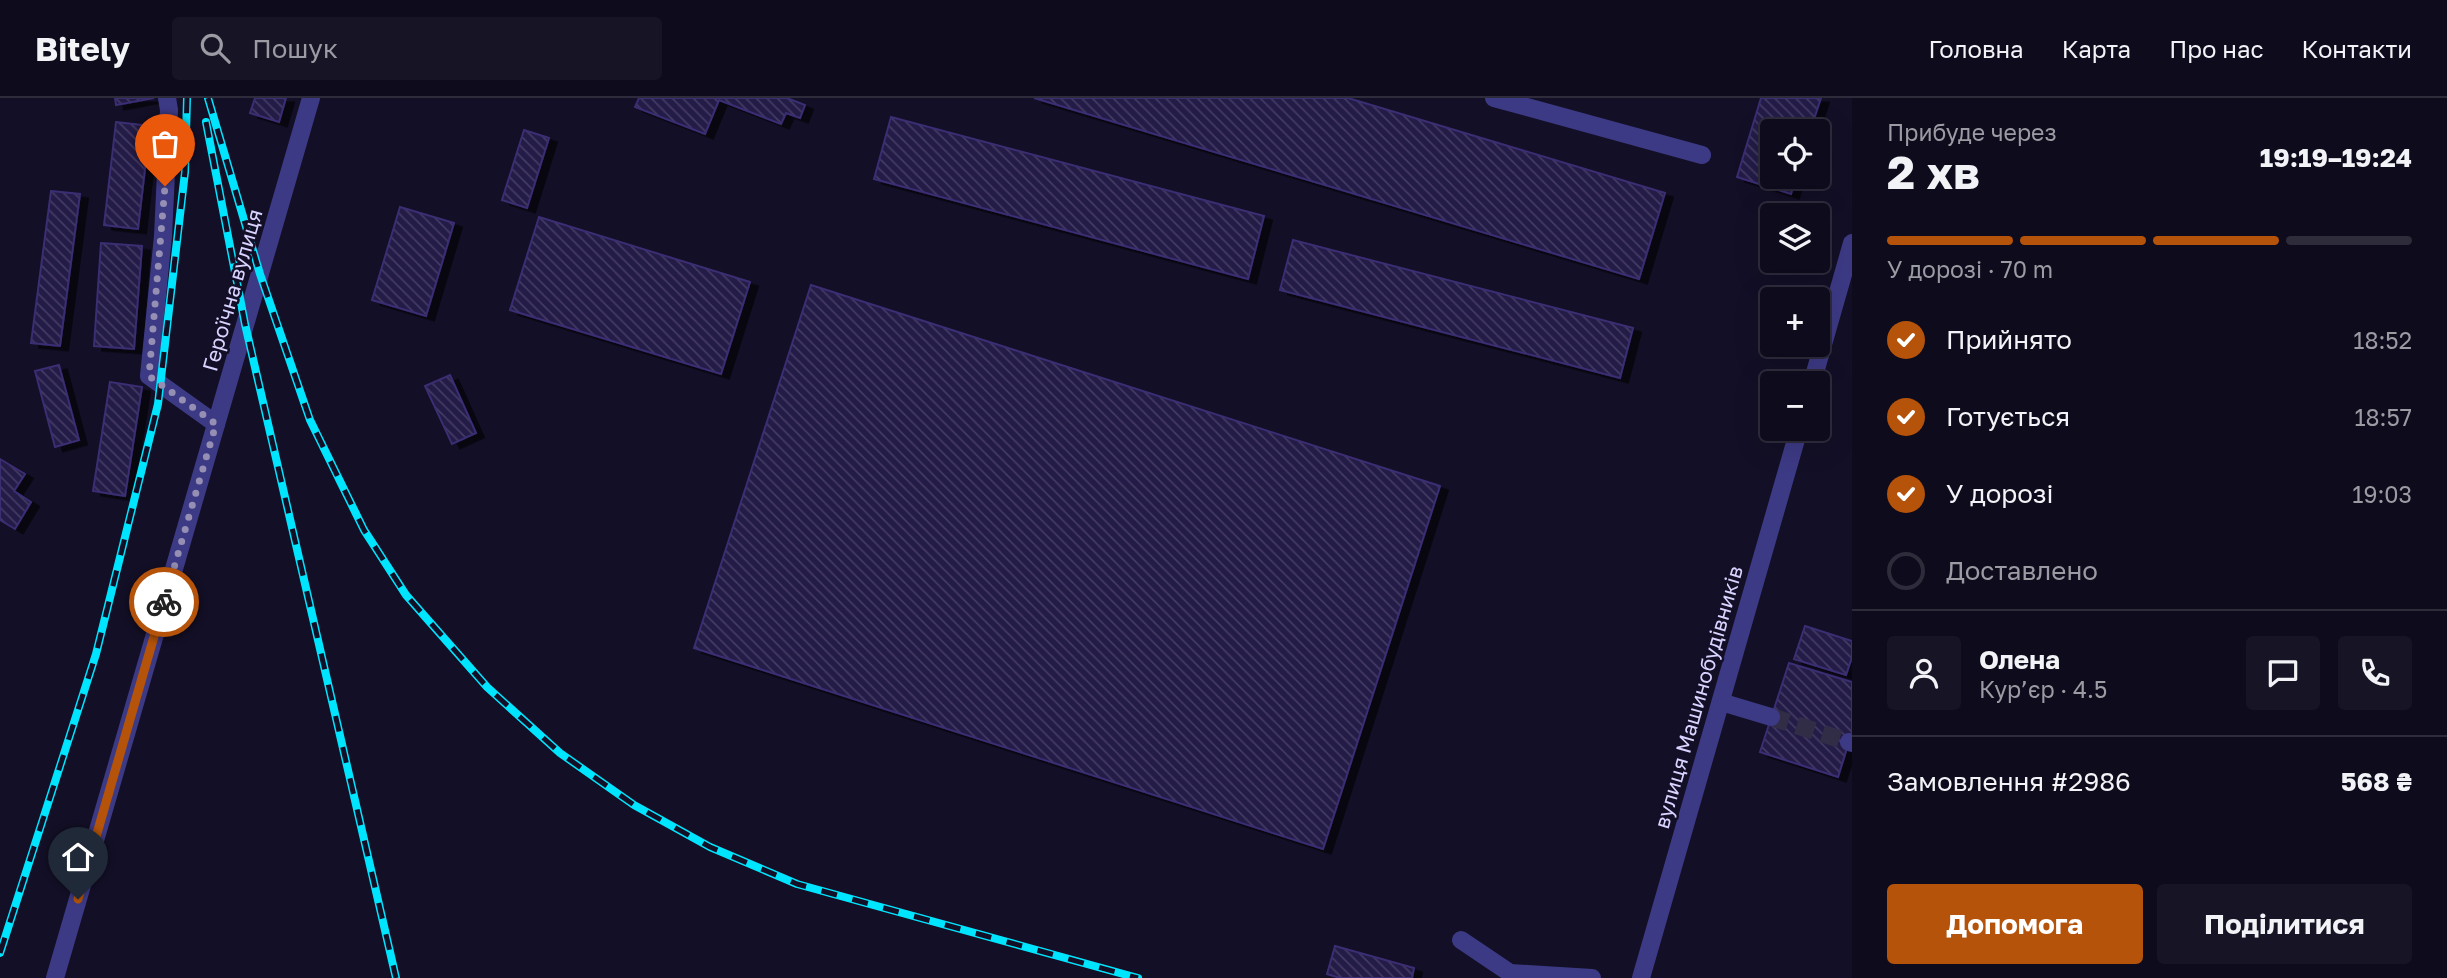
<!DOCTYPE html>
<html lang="uk">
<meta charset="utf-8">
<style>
:root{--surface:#0e0b1c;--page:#171425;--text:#f1f3f6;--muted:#9b9ba3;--line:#2e2b3b;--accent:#b45309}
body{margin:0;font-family:"Golos Text",sans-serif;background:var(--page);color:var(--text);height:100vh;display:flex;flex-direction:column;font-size:26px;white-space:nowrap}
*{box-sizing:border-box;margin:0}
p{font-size:23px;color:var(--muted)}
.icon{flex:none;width:38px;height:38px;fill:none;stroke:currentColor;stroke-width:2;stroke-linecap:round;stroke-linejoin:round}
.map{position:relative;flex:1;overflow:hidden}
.details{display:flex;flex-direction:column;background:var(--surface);width:595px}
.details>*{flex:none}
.buttons{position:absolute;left:1760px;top:21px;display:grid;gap:14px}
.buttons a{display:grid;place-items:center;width:70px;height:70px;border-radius:7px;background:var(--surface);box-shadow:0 7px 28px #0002,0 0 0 2px var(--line);font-size:35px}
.pin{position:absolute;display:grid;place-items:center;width:60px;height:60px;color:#fff;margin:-72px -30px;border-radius:50% 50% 50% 0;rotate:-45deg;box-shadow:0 0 7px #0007}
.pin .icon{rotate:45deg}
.courier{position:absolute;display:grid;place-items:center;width:70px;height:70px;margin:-35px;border:5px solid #b45309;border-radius:50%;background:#fff;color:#222;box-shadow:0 2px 9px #0007}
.head em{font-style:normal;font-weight:700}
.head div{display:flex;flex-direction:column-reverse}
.head{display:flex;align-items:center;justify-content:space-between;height:119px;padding:0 35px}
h1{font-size:46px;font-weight:700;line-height:52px}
.bar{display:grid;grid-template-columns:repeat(4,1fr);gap:10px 7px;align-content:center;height:84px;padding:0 35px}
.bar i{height:9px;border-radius:5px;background:var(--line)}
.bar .active{background:var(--accent)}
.bar p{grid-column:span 4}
.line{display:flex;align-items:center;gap:18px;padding:0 35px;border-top:2px solid var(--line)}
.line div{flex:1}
.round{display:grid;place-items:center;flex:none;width:74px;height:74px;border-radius:7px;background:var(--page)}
ol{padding:0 35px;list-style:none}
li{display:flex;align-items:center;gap:21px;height:77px}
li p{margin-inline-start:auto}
li .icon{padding:7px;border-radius:50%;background:var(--accent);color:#fff;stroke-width:4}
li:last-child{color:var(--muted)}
li i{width:38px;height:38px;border:4px solid var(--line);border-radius:50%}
.cta{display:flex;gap:14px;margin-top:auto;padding:14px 35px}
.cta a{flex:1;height:80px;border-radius:7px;background:var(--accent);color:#fff;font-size:28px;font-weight:700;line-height:80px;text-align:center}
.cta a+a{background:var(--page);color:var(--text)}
header{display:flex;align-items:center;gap:42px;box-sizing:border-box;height:98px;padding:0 35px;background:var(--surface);border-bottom:2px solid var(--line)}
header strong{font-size:33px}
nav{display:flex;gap:38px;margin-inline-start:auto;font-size:24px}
.search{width:490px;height:63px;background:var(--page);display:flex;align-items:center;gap:18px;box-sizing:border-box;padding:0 24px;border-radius:7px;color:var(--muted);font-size:26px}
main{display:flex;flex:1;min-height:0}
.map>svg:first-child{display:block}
</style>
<header>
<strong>Bitely</strong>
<div class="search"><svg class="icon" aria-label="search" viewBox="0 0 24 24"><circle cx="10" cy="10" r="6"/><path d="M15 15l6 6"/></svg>Пошук</div>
<nav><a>Головна</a><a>Карта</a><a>Про нас</a><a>Контакти</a></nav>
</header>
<main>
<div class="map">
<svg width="1852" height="880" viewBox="0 0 1852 880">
<defs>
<pattern id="building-back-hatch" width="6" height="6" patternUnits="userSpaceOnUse" patternTransform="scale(1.75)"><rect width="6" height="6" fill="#241b47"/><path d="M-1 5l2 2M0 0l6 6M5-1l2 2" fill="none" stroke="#433b63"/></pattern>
<filter id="shadow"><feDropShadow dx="8" dy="4.5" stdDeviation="0" flood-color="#0009"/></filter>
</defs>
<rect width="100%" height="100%" fill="#130f26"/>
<g fill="url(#building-back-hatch)" stroke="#3b2d73" stroke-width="2" filter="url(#shadow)">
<polygon points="115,0 154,0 116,7"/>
<polygon points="255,0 286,0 279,24 250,15"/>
<polygon points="639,0 787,0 805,7 800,20 786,15 781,26 719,2 705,36 635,9"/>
<polygon points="1034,0 1348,0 1665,95 1639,181"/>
<polygon points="1761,0 1821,0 1810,33 1773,33 1773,79 1796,79 1791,96 1737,79"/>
<polygon points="891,19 1264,118 1248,181 874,81"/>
<polygon points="116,24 150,28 138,131 104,127"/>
<polygon points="524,32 549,40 527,110 502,102"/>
<polygon points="51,93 80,96 60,248 31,245"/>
<polygon points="400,109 454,125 426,218 372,202"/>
<polygon points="539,119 750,184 721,276 510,212"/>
<polygon points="1293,142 1633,230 1620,280 1280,192"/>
<polygon points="101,145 142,148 134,251 94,248"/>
<polygon points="811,187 1440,388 1323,751 694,550"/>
<polygon points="59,267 79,342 55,349 35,273"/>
<polygon points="450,277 476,335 452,346 425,288"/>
<polygon points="110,284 142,289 125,398 93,393"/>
<polygon points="0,361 25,376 14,393 31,404 15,431 0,422"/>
<polygon points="1805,528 1852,543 1852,559 1846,577 1794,561"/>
<polygon points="1789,565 1852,584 1852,634 1838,679 1760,654"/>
<polygon points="1335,848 1414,870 1412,880 1340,880 1327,876"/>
</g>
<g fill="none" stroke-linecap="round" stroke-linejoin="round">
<polyline stroke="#312d47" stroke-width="18" stroke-dasharray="18 9" stroke-linecap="butt" points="1771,619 1849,644"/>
<g stroke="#3d3a85" stroke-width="18">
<polyline points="167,0 169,12 163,138 149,278 216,326"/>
<polyline points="1494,0 1702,57"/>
<polyline points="1812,285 1852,145"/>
<polyline points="1721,604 1771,619"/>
<polyline points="1849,644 1852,645"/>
<polyline points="1461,842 1510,875 1592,880"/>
<polyline points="55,880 311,0"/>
<polyline points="1641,880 1799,331"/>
</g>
<g stroke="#00e5ff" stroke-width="8">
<g id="rail">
<polyline points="208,0 260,176 310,322 364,432 406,497 487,589 560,655 634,707 710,749 797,786 1138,880"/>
<polyline points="206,24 245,226 396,880"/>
<polyline points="0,855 96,556 158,306 185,74 187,0"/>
</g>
</g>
<use href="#rail" stroke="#130f26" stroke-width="5" stroke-dasharray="16" stroke-linecap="butt"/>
</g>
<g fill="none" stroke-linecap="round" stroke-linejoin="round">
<polyline stroke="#948fb3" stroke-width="7" stroke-dasharray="0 12.6" points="164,504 216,326 149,278 165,88"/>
<polyline stroke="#b45309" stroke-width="9" points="78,801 164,504"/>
</g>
<g text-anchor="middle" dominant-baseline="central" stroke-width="5" stroke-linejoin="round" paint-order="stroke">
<g font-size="21" fill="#d9d4ff" stroke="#130f26">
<text transform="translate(232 192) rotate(-74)">Героїчна вулиця</text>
<text transform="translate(1698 599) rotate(-74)">вулиця Машинобудівників</text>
</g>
</g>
</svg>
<div class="buttons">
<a><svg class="icon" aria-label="locate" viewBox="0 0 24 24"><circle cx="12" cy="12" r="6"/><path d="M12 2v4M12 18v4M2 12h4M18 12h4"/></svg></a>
<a><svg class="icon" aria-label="layers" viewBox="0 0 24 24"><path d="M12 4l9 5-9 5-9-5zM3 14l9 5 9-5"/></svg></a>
<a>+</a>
<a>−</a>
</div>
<div class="pin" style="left:165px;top:88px;background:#ea580c"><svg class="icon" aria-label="bag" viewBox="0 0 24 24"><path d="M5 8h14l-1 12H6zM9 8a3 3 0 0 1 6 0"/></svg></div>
<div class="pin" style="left:78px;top:801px;background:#1f2937"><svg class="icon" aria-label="home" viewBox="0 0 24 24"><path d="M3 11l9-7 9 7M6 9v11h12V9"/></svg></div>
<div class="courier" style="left:164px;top:504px"><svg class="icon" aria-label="bike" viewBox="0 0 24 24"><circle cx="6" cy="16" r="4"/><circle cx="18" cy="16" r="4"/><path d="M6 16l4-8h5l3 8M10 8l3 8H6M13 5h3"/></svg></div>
</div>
<section class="details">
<div class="head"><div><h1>2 хв</h1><p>Прибуде через</p></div><em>19:19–19:24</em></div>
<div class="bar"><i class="active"></i><i class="active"></i><i class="active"></i><i></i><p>У дорозі · 70 m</p></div>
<ol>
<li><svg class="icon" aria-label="check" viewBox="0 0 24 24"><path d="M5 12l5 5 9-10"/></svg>Прийнято<p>18:52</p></li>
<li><svg class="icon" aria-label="check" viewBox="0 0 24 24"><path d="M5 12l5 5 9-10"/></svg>Готується<p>18:57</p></li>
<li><svg class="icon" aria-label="check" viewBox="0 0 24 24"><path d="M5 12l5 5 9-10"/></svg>У дорозі<p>19:03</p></li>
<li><i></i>Доставлено</li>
</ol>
<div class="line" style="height:126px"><a class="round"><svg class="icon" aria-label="person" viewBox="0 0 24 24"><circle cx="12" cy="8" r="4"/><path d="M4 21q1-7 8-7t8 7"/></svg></a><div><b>Олена</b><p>Кур’єр · 4.5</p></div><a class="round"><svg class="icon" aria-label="chat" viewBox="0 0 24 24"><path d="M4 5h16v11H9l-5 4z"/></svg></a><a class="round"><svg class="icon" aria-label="phone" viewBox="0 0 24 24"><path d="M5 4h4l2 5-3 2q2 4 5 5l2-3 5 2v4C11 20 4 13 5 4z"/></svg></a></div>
<div class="line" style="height:91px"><div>Замовлення #2986</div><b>568 ₴</b></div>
<div class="cta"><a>Допомога</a><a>Поділитися</a></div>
</section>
</main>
